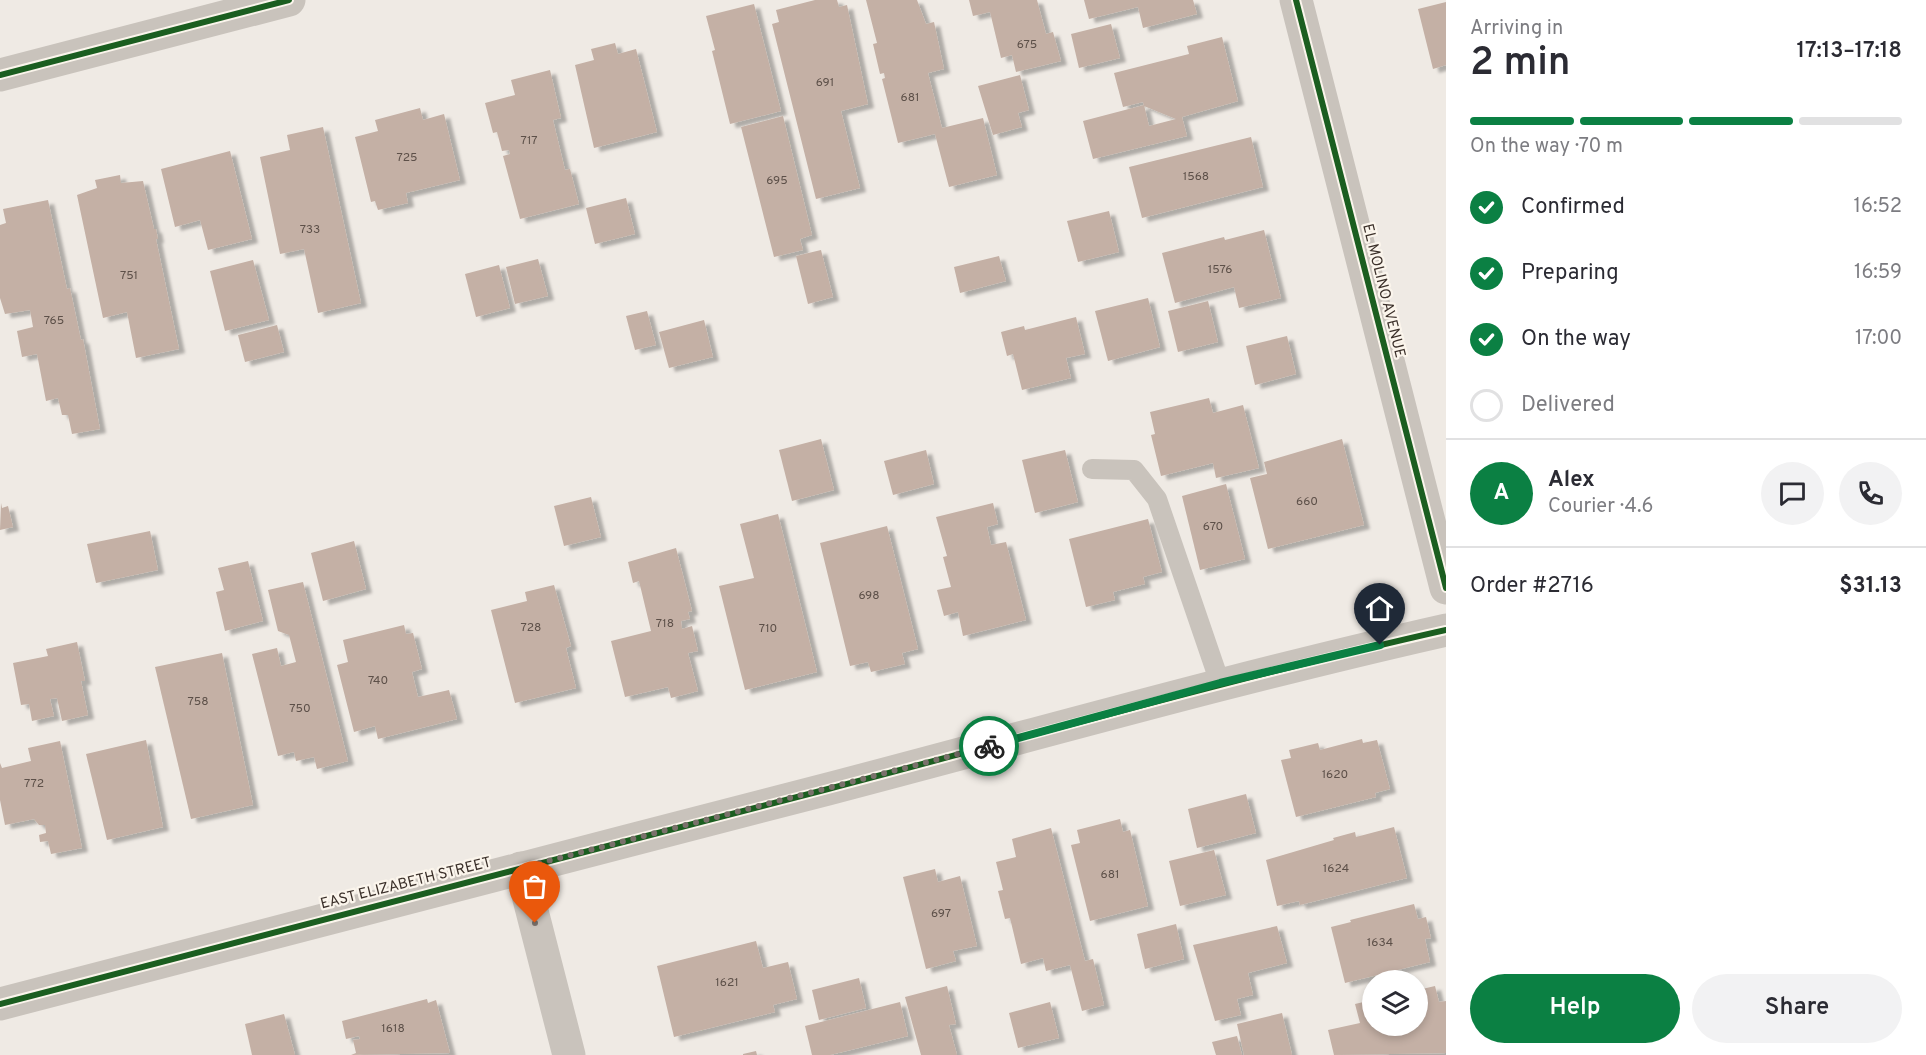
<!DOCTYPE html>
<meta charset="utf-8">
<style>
:root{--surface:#fff;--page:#f2f2f3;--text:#2b2b33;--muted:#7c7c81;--line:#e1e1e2;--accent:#0b8043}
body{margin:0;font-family:Overpass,sans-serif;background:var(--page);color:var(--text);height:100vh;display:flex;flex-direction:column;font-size:22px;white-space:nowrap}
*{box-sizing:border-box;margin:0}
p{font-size:20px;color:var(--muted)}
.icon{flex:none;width:33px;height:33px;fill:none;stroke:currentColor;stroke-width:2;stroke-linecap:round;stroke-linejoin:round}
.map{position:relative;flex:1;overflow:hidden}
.drawer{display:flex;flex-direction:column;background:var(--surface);width:480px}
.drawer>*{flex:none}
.buttons{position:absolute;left:1362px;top:970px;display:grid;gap:12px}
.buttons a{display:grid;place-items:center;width:66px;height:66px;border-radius:50%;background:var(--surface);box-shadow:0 3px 9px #0003;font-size:30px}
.pin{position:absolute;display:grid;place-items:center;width:51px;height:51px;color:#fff;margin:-62px -26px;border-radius:50% 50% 50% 0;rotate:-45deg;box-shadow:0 0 6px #0007}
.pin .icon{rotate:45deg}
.courier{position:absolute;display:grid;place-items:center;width:60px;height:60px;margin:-30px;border:4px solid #0b8043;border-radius:50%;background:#fff;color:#222;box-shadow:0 2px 8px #0007}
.head em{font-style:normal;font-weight:600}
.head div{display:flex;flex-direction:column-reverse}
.head{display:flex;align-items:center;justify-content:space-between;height:102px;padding:0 24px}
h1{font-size:39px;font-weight:600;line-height:45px}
.bar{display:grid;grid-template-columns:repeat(4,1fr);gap:9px 6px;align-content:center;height:72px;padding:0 24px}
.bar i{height:8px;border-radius:4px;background:var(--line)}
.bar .selected{background:var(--accent)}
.bar p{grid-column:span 4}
.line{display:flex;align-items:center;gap:15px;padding:0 24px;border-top:2px solid var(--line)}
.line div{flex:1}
.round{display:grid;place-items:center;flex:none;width:63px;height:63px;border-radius:32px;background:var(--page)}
ol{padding:0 24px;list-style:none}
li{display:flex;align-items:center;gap:18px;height:66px}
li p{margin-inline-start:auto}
li .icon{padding:6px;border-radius:50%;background:var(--accent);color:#fff;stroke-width:4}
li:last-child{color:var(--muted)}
li i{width:33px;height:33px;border:3px solid var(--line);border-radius:50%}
.primary-button{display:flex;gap:12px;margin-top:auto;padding:12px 24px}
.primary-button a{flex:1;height:69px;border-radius:36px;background:var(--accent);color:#fff;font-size:24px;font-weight:600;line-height:69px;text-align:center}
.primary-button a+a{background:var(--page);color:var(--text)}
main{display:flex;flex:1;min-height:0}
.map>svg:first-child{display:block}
</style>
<main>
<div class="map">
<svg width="1446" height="1055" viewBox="0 0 1446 1055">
<defs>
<filter id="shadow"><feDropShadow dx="6" dy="4" stdDeviation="1.5" flood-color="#0004"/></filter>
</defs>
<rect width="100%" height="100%" fill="#efeae4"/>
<g fill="#c4b0a5" filter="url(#shadow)">
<polygon points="815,0 837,0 839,7 847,5 868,104 841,111 860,188 816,199 772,24 779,22 776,10"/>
<polygon points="866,0 917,0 926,24 934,22 944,69 928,73 942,128 983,118 997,175 949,187 935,134 898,143 882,79 885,78 884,73 880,74 873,44 877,43"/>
<polygon points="969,0 1037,0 1046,34 1053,32 1061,61 1016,72 1012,55 1001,58 990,12 973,16"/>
<polygon points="1084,0 1193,0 1197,14 1143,28 1138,7 1089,19"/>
<polygon points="1446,2 1446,65 1433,69 1418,9"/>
<polygon points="754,4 781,111 730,124 712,51 715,50 706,16"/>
<polygon points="1111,24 1120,58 1079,68 1071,34"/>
<polygon points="1222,37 1238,101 1182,117 1187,136 1093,159 1083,121 1144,105 1149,126 1176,119 1144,106 1143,102 1123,107 1114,73 1189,54 1187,46"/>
<polygon points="615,43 618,54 636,49 657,132 594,148 575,65 594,60 591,49"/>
<polygon points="550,70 561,118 553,120 565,170 570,169 579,204 520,219 503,156 510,154 509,150 502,151 497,132 493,133 485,103 515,95 511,80"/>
<polygon points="1020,75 1029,110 1018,113 1022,127 993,135 978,86"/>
<polygon points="420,108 423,120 444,114 460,180 406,193 408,203 378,210 375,201 371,202 355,137 378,131 375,120"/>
<polygon points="783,116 812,235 800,239 803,250 774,257 741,127"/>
<polygon points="323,127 361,303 318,313 304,249 280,254 260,157 290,150 287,135"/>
<polygon points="1251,137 1263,187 1142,218 1129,167"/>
<polygon points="230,151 252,239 208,250 200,220 175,227 161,169"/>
<polygon points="120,175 121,183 143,181 154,229 156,229 158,239 156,239 179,349 136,358 127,312 103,318 77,195 97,188 95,180"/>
<polygon points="626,198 635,234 595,244 586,208"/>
<polygon points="48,200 67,289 70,288 81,340 83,339 100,429 72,434 68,415 62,415 58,398 46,401 37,354 22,357 17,331 33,327 30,310 5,314 0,298 0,225 6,223 3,209"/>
<polygon points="1109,211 1119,252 1078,262 1067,221"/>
<polygon points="1264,230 1281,298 1239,308 1234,287 1175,303 1162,253 1224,237 1225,240"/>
<polygon points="821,250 833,297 808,304 796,256"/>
<polygon points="999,256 1006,281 960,293 954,267"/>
<polygon points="538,259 548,296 515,304 506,267"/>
<polygon points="253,260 269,320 225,331 210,271"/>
<polygon points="499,265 510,308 476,317 465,274"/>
<polygon points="1148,298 1160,347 1108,361 1095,311"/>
<polygon points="1208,301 1218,342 1178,352 1168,311"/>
<polygon points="647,311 656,345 635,350 626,316"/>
<polygon points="1076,317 1085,354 1066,358 1071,378 1022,390 1013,354 1007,356 1001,332 1024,326 1025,330"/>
<polygon points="704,320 713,357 669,368 659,332"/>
<polygon points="277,325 284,352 245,362 238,335"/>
<polygon points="1287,336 1296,374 1255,385 1246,346"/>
<polygon points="1209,398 1213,413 1243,405 1259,468 1216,478 1213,463 1161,476 1151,435 1155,434 1150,412"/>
<polygon points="821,439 834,490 792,501 779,450"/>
<polygon points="1342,439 1364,525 1268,549 1250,478 1267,474 1264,462"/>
<polygon points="926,450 934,484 893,495 884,461"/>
<polygon points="1065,450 1078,502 1035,513 1022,460"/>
<polygon points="1226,484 1245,559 1200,570 1182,496"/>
<polygon points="591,497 601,537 564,546 554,506"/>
<polygon points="1,503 2,508 8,506 13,527 0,530"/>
<polygon points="993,503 998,524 987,527 991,545 1006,542 1026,620 963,636 958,612 944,616 937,590 951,587 943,557 947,556 936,517"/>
<polygon points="778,514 817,672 745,690 719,586 754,578 740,524"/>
<polygon points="1148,519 1162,572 1143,577 1145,584 1113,592 1115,600 1086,607 1069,539"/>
<polygon points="887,526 918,649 902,653 905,664 871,672 868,662 850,666 820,543"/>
<polygon points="150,531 158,570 96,583 87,544"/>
<polygon points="354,541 366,589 323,601 311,553"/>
<polygon points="676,548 692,611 688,612 690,619 681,621 682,629 692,626 698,651 688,653 698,691 671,698 668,687 625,697 611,641 651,631 639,581 633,583 628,562"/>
<polygon points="248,561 263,621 225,631 216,592 224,590 218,568"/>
<polygon points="303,582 348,761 317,769 314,757 296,761 294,752 278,756 252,654 277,648 281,666 296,662 289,635 278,631 268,590"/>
<polygon points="554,585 571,646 566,648 576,688 515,703 491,610 527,601 525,592"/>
<polygon points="404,625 406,634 413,633 422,669 412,672 418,697 449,690 457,719 378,739 375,726 354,732 337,665 348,662 343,640"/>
<polygon points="77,642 85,681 81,681 88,715 62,721 57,698 50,699 54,716 32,721 29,704 21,705 13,663 48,656 46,649"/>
<polygon points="222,653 253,805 191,819 155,667"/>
<polygon points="1362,739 1363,743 1377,740 1390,789 1375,793 1376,797 1296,817 1281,760 1291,758 1289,750 1318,743 1320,750"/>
<polygon points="146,740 163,827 107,840 86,754"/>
<polygon points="60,741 82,848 51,854 48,841 40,842 39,835 46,833 45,825 39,825 34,819 5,825 0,800 0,763 2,768 31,761 28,748"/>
<polygon points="1246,794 1256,833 1197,848 1188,809"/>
<polygon points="1120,819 1123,832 1130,830 1148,906 1090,921 1071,845 1080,843 1077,830"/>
<polygon points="1394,827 1407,878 1300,905 1299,901 1277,906 1266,860 1334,840 1333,838 1355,832 1356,837"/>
<polygon points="1051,828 1085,961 1093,959 1104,1005 1082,1011 1070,965 1046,971 1043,958 1021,964 1010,918 1005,919 998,891 1003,890 996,862 1016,857 1012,839"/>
<polygon points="1214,850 1226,895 1180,906 1169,861"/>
<polygon points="935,869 938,882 960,876 977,946 953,951 956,961 926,969 903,877"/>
<polygon points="1414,904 1418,919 1426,917 1431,938 1425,939 1430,962 1345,983 1331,927 1351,922 1350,920"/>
<polygon points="1176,924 1184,959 1145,969 1137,934"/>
<polygon points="1277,926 1287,963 1248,973 1253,995 1237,999 1241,1015 1215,1021 1193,945"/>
<polygon points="756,941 763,968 788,962 797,999 773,1005 775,1012 674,1037 657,966"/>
<polygon points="859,978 866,1008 819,1020 812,990"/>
<polygon points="947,986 956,1024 949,1025 957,1055 921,1055 905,997"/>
<polygon points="1435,986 1439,1002 1446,1001 1446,1053 1334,1055 1328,1030 1360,1023 1355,1004 1372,1000 1372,1026 1418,1026 1418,990"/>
<polygon points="427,999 428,1003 436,1000 450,1053 351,1055 356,1053 353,1040 360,1039 359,1036 346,1039 342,1021"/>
<polygon points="900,1002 908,1036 830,1055 812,1055 805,1026"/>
<polygon points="1050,1002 1059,1038 1018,1048 1009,1013"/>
<polygon points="1282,1013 1292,1055 1244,1055 1237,1024"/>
<polygon points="284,1014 295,1055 252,1055 245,1024"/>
<polygon points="1237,1036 1242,1055 1216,1055 1212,1042"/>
<polygon points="756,1051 757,1055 743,1055 743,1054"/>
</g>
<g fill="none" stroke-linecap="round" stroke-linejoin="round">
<polyline stroke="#c9c3bc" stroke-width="20" points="1092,469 1134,470 1157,499 1220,683"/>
<g stroke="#c9c3bc" stroke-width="33">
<polyline points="0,75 289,0"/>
<polyline points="521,868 569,1055"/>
<path d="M0,1004C275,930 552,861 828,789C1034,735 1238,677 1446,630"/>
</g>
<polyline stroke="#c9c3bc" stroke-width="33" points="1296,0 1446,588"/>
<g stroke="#fbf5ec" stroke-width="10">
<g id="cycleway">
<polyline points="1296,0 1446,588"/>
<polyline points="0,75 289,0"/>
<path d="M0,1004C275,930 552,861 828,789C1034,735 1238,677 1446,630"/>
</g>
</g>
<use href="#cycleway" stroke="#1b5e20" stroke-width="6"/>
</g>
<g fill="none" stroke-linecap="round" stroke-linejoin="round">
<polyline stroke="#7a716b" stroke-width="6" stroke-dasharray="0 10.8" points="535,923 521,868 989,746"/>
<polyline stroke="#0b8043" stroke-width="8" points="989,746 1220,683 1380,645"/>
</g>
<g text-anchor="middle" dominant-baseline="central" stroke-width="4.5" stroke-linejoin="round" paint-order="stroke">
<g font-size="12" fill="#5d5049">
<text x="1027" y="45">675</text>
<text x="825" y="83">691</text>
<text x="910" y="98">681</text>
<text x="529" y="141">717</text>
<text x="407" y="158">725</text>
<text x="1196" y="177">1568</text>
<text x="777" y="181">695</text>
<text x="310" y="230">733</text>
<text x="1220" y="270">1576</text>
<text x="129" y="276">751</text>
<text x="54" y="321">765</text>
<text x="1307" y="502">660</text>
<text x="1213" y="527">670</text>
<text x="869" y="596">698</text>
<text x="665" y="624">718</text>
<text x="531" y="628">728</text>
<text x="768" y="629">710</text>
<text x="378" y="681">740</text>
<text x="198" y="702">758</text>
<text x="300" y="709">750</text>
<text x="1335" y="775">1620</text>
<text x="34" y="784">772</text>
<text x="1336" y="869">1624</text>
<text x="1110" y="875">681</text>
<text x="941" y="914">697</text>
<text x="1380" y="943">1634</text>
<text x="727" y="983">1621</text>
<text x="393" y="1029">1618</text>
</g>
<g font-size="15" fill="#3b302a" stroke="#fbf5ec">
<text transform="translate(1383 291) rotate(76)">EL MOLINO AVENUE</text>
<text transform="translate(406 884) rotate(-14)">EAST ELIZABETH STREET</text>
</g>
</g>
</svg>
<div class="buttons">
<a><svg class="icon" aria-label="layers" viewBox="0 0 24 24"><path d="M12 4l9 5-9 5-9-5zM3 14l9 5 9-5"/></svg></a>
</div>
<div class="pin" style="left:535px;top:923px;background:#ea580c"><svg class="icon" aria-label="bag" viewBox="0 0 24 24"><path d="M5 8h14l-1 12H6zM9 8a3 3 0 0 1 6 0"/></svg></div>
<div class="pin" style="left:1380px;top:645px;background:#1f2937"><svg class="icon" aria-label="home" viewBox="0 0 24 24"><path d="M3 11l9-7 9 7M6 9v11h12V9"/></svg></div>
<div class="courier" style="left:989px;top:746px"><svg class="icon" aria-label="bike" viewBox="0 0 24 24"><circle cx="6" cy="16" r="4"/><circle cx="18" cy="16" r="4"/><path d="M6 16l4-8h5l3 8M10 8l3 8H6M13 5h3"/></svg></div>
</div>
<section class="drawer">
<div class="head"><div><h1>2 min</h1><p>Arriving in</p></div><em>17:13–17:18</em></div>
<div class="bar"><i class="selected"></i><i class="selected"></i><i class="selected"></i><i></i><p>On the way · 70 m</p></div>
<ol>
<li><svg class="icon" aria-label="check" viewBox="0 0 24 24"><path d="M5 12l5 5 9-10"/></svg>Confirmed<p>16:52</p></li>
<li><svg class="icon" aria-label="check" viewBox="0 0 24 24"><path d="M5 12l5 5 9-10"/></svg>Preparing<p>16:59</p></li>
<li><svg class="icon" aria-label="check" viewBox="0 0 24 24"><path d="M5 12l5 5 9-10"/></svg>On the way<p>17:00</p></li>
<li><i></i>Delivered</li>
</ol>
<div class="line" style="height:108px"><b class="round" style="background:var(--accent);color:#fff">A</b><div><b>Alex</b><p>Courier · 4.6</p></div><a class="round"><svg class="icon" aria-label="chat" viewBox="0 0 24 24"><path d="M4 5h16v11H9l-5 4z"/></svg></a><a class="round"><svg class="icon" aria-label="phone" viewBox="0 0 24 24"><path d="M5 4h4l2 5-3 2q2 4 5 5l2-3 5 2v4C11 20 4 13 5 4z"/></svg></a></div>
<div class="line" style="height:78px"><div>Order #2716</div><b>$31.13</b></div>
<div class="primary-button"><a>Help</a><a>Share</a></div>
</section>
</main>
